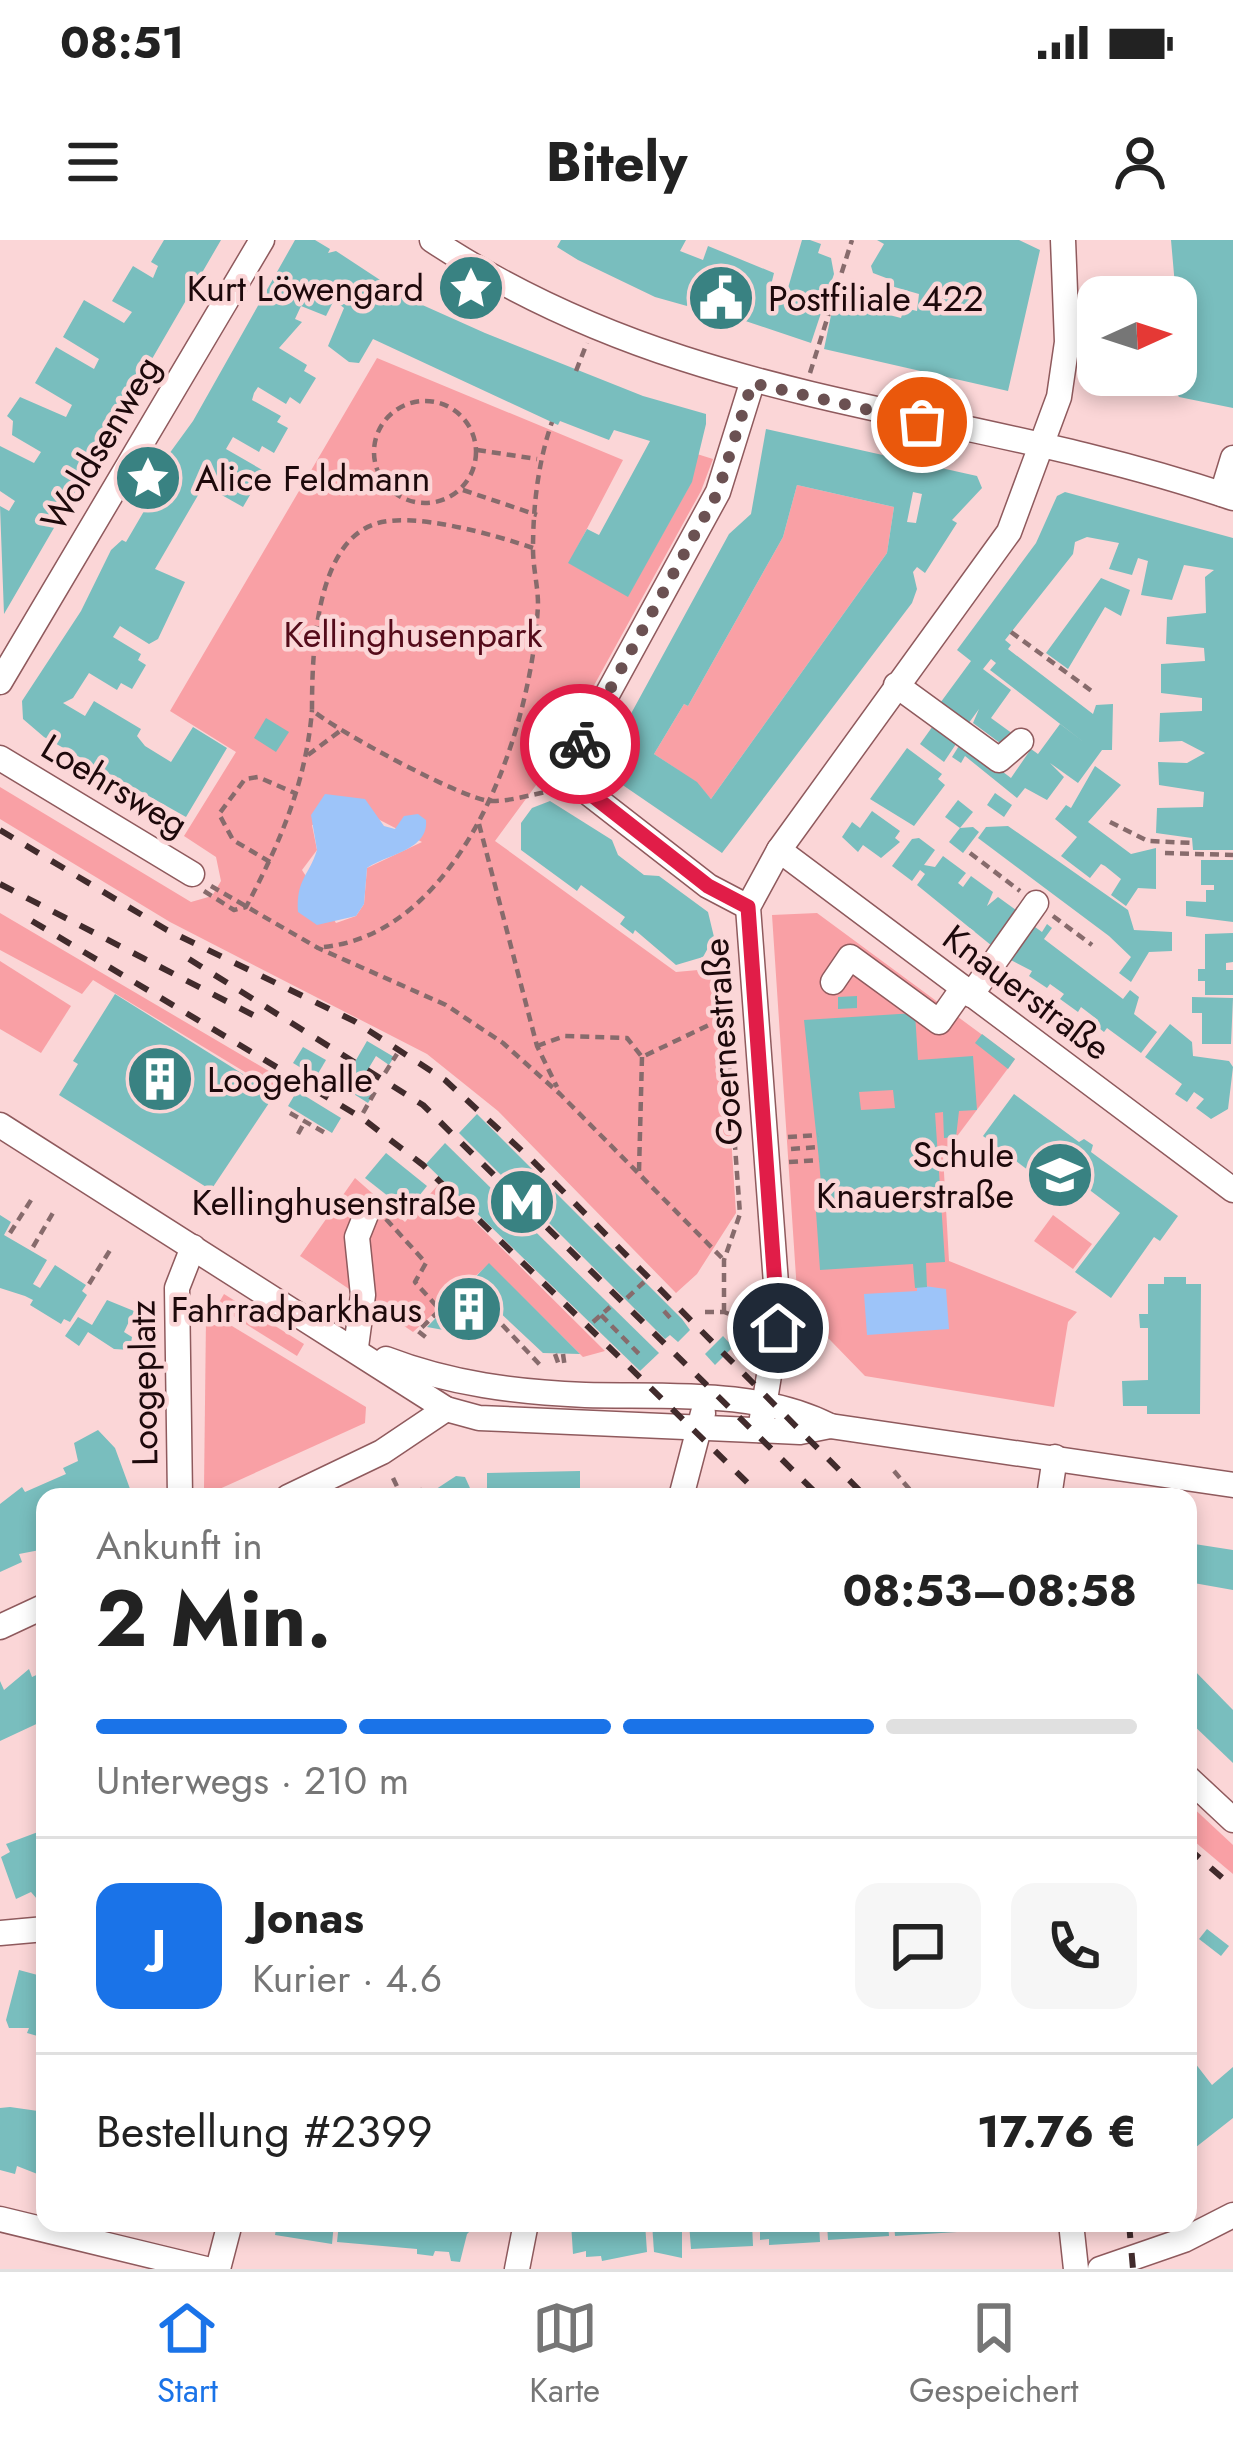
<!DOCTYPE html>
<html lang="de">
<meta charset="utf-8">
<style>
:root{--surface:#fff;--page:#f6f6f6;--text:#222;--muted:#767676;--line:#e0e0e0;--accent:#1a73e8}
body{margin:0;font-family:Jost,sans-serif;background:var(--page);color:var(--text);height:100vh;display:flex;flex-direction:column;font-size:45px;white-space:nowrap}
*{box-sizing:border-box;margin:0}
p{font-size:39px;color:var(--muted)}
.icon{flex:none;width:66px;height:66px;fill:none;stroke:currentColor;stroke-width:2;stroke-linecap:round;stroke-linejoin:round}
.map{position:relative;flex:1;overflow:hidden}
.details{position:absolute;left:36px;top:1248px;width:1161px;height:744px;display:flex;flex-direction:column;background:var(--surface);border-radius:24px;box-shadow:0 6px 18px #0003}
.details>*{flex:none}
.needle{width:78px;rotate:87deg}
.controls{position:absolute;left:1077px;top:36px;display:grid;gap:24px}
.controls a{display:grid;place-items:center;width:120px;height:120px;border-radius:24px;background:var(--surface);box-shadow:0 6px 18px #0003;font-size:60px}
.pin{position:absolute;display:grid;place-items:center;width:102px;height:102px;color:#fff;margin:-51px;border:6px solid #fff;border-radius:50%;box-shadow:0 3px 12px #0007}
.courier{position:absolute;display:grid;place-items:center;width:120px;height:120px;margin:-60px;border:9px solid #e11d48;border-radius:50%;background:#fff;color:#222;box-shadow:0 3px 15px #0007}
.summary em{font-style:normal;font-weight:700}
.summary div{display:flex;flex-direction:column-reverse}
.summary{display:flex;align-items:center;justify-content:space-between;height:204px;padding:0 60px}
h1{font-size:78px;font-weight:700;line-height:90px}
.bar{display:grid;grid-template-columns:repeat(4,1fr);gap:18px 12px;align-content:center;height:144px;padding:0 60px}
.bar i{height:15px;border-radius:9px;background:var(--line)}
.bar .on{background:var(--accent)}
.bar p{grid-column:span 4}
.line{display:flex;align-items:center;gap:30px;padding:0 60px;border-top:3px solid var(--line)}
.line div{flex:1}
.round{display:grid;place-items:center;flex:none;width:126px;height:126px;border-radius:24px;background:var(--page)}
.status{display:flex;justify-content:space-between;align-items:center;height:84px;padding:0 60px;background:var(--surface);direction:ltr}
.status svg{height:33px;fill:currentColor}
header{display:flex;justify-content:space-between;align-items:center;height:156px;padding:0 60px;background:var(--surface);font-size:54px;font-weight:700}
.dock{display:flex;justify-content:space-around;align-items:center;height:168px;border-top:3px solid var(--line);background:var(--surface);font-size:33px;color:var(--muted)}
.dock a{display:grid;justify-items:center;gap:6px}
.dock .on{color:var(--accent)}
.map>svg:first-child{display:block}
</style>
<div class="status"><b>08:51</b><svg viewBox="0 0 49 12"><path d="M0 12V9h3v3zM5 12V6h3v6zM10 12V3h3v9zM15 12V0h3v12zM26 1h20v11H26zM47 4h2v5h-2z"/></svg></div>
<header><svg class="icon" aria-label="menu" viewBox="0 0 24 24"><path d="M4 6h16M4 12h16M4 18h16"/></svg>Bitely<svg class="icon" aria-label="person" viewBox="0 0 24 24"><circle cx="12" cy="8" r="4"/><path d="M4 21q1-7 8-7t8 7"/></svg></header>
<div class="map">
<svg width="1233" height="2029" viewBox="0 0 1233 2029">
<rect width="100%" height="100%" fill="#fbd6d7"/>
<g fill="#f9a0a5" fill-rule="evenodd">
<path d="M377,118L623,220L569,323L628,356L691,243L697,214L713,219L701,251L548,529L495,601L676,732L720,728L736,973L697,1034L676,1053L498,871L427,814L170,682L0,579V547L191,662L212,656L221,641L216,617L184,596L236,512L170,471ZM376,578L422,602L367,628L364,664L356,676L336,683L302,630L317,610L312,585Z"/>
<polygon points="797,245 894,267 887,313 711,559 696,542 654,514 684,464 688,466 783,297"/>
<polygon points="0,673 284,840 276,851 93,740 82,754 0,710"/>
<polygon points="817,673 1015,819 943,915 949,1021 1077,1072 1068,1082 1054,1167 865,1136 798,1067 772,675"/>
<polygon points="0,721 71,766 41,813 0,789"/>
<polygon points="355,938 405,982 438,945 605,1111 583,1117 489,1024 413,1092 300,1016"/>
<polygon points="1053,975 1092,1004 1073,1029 1034,1001"/>
<polygon points="224,1054 304,1104 297,1116 217,1066"/>
<polygon points="212,1074 366,1167 365,1183 215,1251 204,1248 206,1078"/>
<polygon points="1188,1563 1233,1605 1233,1634 1188,1596"/>
</g>
<g fill="#9dc4f9">
<path d="M325,554L365,559L384,586L395,589L404,576L418,574L426,580C429,610 388,614 367,628L364,664L356,676L317,685L298,672C296,639 309,636 317,610L311,575Z"/>
<polygon points="917,1045 946,1049 949,1089 867,1095 864,1054 917,1051"/>
</g>
<g fill="#79bebe" fill-rule="evenodd">
<polygon points="164,0 221,0 4,374 0,266 9,271 15,261 0,251 0,206 34,223 41,212 12,195 13,181 7,176 20,157 66,177 72,165 35,143 56,107 94,129 99,119 63,97 84,60 124,83 132,72 112,61 133,26 153,38 158,26 151,22"/>
<polygon points="295,0 315,0 330,9 328,13 336,11 409,59 485,93 643,156 706,174 706,184 692,242 628,357 568,323 587,289 599,295 650,201 614,190 609,200 560,181 558,185 373,99 359,123 349,122 328,106 344,68 334,60 326,76 301,66 295,79 302,82 279,108 307,125 304,131 316,138 300,164 290,157 286,164 258,147 254,153 252,160 281,176 277,182 288,188 274,213 262,206 259,212 233,197 226,209 264,231 243,267 204,245 155,329 185,342 158,399 149,404 120,386 113,397 141,414 138,420 146,425 132,449 121,443 117,450 89,433 73,458 63,463 85,476 94,461 141,489 137,496 145,506 171,522 193,487 227,508 186,577 44,497 23,479 22,461 81,371 111,310 122,300 126,302 168,230 169,214 193,181"/>
<polygon points="561,0 686,0 680,11 703,20 708,6 774,33 770,49 786,55 802,0 810,0 821,4 818,13 831,18 834,34 811,103 689,62 687,66 655,57 578,20 557,7"/>
<polygon points="877,0 1019,0 1040,10 1008,151 824,109 834,61 901,78 904,68 917,71 919,54 891,46 894,41 873,33 871,26 884,4"/>
<polygon points="1171,0 1233,0 1233,168 1179,157 1172,146 1176,57"/>
<path d="M766,189L977,236L982,248L952,280L957,283L925,333L917,327L913,332L917,349L912,363L722,613L608,535L603,525L729,294L751,274ZM797,245L894,267L887,313L711,559L697,542L654,514L684,464L688,466L783,297ZM913,252L922,254L916,283L907,282Z"/>
<polygon points="1065,252 1233,298 1233,610 1193,610 1192,598 1156,593 1157,568 1203,567 1204,552 1159,545 1158,522 1187,523 1205,513 1182,501 1159,502 1160,473 1202,471 1202,458 1161,453 1161,424 1205,421 1204,408 1166,404 1167,377 1206,373 1205,337 1214,330 1184,325 1172,360 1141,355 1148,321 1138,318 1132,335 1109,329 1119,303 1087,297 1075,302 1073,314 1005,400 1011,405 1008,409 1093,474 1096,465 1113,464 1112,510 1102,510 1078,543 1050,523 1064,537 1047,560 1025,548 1017,558 965,516 961,523 952,517 962,501 1011,538 1031,509 1038,514 1060,484 1085,503 990,430 996,423 991,419 983,429 1011,450 991,478 1013,494 1004,506 973,483 979,469 963,491 935,470 971,421 957,410 1036,303 1057,256"/>
<polygon points="1101,338 1130,350 1121,376 1105,367 1068,429 1046,413"/>
<polygon points="266,478 289,492 276,512 254,498"/>
<polygon points="935,483 958,501 944,522 920,504"/>
<polygon points="907,508 942,534 938,539 945,545 914,586 870,559"/>
<polygon points="1095,526 1121,545 1088,582 1131,614 1156,608 1156,649 1138,648 1126,666 1111,655 1121,639 1105,626 1101,624 1090,638 1061,616 1077,597 1055,579 1066,565 1071,568"/>
<polygon points="995,553 1012,565 1004,577 987,565"/>
<polygon points="958,560 973,572 960,588 945,577"/>
<polygon points="550,561 612,600 618,615 644,635 659,636 708,672 714,697 703,717 676,725 635,690 633,694 620,684 625,677 581,645 577,651 521,610 521,583 532,568"/>
<polygon points="872,571 900,591 895,598 900,602 881,618 863,605 858,612 842,597 852,582 860,588"/>
<polygon points="1008,586 1128,670 1134,690 1172,692 1172,711 1149,712 1131,742 1119,733 1131,717 1109,696 978,598 986,587"/>
<polygon points="973,587 979,592 963,613 949,602 960,588"/>
<polygon points="919,598 935,610 924,625 935,627 943,616 966,633 958,643 963,647 971,636 993,652 987,666 998,657 1020,673 997,710 917,645 925,634 920,630 912,641 892,626 912,599"/>
<polygon points="1201,620 1233,620 1233,682 1186,676 1186,661 1206,662 1206,650 1214,650 1214,645 1201,645"/>
<polygon points="1028,682 1042,692 1047,684 1052,688 1044,699 1123,759 1130,750 1139,757 1134,774 1157,792 1141,813 1107,788 1104,792 1095,785 1098,780 1081,767 1078,772 1060,759 1064,754 1050,744 1047,748 1029,736 1032,731 1003,716"/>
<polygon points="1233,693 1233,722 1226,723 1226,730 1233,730 1233,755 1205,755 1205,741 1198,741 1198,729 1205,729 1205,694"/>
<polygon points="115,754 275,854 211,950 59,855 78,824 73,821"/>
<polygon points="857,756 857,768 838,769 838,757"/>
<polygon points="1192,757 1233,758 1231,804 1202,804 1202,773 1192,773"/>
<path d="M915,773L918,820L973,816L977,870L959,871L956,897L944,898L943,872L935,873L945,1022L926,1023L927,1047L915,1048L913,1024L820,1030L815,957L822,956L819,920L804,780ZM893,850L895,868L861,870L859,852Z"/>
<polygon points="1170,784 1192,802 1193,816 1229,821 1233,827 1228,869 1211,879 1196,868 1204,859 1194,852 1187,862 1175,854 1182,844 1145,817"/>
<polygon points="982,794 1015,819 1008,829 975,803"/>
<polygon points="367,801 394,817 389,825 376,816 358,846 373,855 368,863 341,846"/>
<polygon points="303,807 326,820 316,837 293,823"/>
<polygon points="297,851 341,878 332,893 288,866"/>
<polygon points="1014,854 1079,902 1084,899 1093,905 1091,912 1178,976 1160,1001 1154,997 1111,1058 1075,1032 1120,973 1079,942 1073,951 1052,939 1038,952 1031,948 1037,937 983,896"/>
<polygon points="477,874 682,1079 690,1090 678,1102 670,1095 665,1099 459,893"/>
<polygon points="445,903 659,1113 640,1131 426,924"/>
<polygon points="386,913 427,946 407,971 365,938"/>
<polygon points="0,975 11,982 4,995 47,1020 33,1044 40,1048 55,1025 86,1045 82,1051 87,1055 70,1082 64,1079 61,1084 30,1065 33,1060 25,1056 0,1048"/>
<polygon points="489,1023 580,1114 543,1113 496,1069 460,1093 427,1087"/>
<polygon points="1164,1037 1186,1037 1186,1044 1201,1044 1200,1174 1147,1174 1147,1166 1123,1166 1122,1141 1148,1140 1148,1088 1140,1088 1139,1074 1148,1074 1148,1044 1164,1044"/>
<polygon points="107,1060 134,1071 124,1092 132,1097 130,1110 114,1109 88,1092 79,1106 65,1096 78,1077 92,1085"/>
<polygon points="723,1096 733,1107 715,1125 705,1114"/>
<polygon points="98,1190 115,1208 133,1257 45,1257 45,1309 19,1314 22,1322 0,1332 0,1264 22,1247 25,1252 66,1234 63,1228 78,1221 74,1203"/>
<polygon points="580,1231 580,1252 593,1257 487,1257 487,1233"/>
<polygon points="456,1236 465,1237 474,1257 424,1257"/>
<polygon points="1188,1303 1233,1310 1233,1350 1188,1342"/>
<polygon points="1188,1424 1233,1470 1233,1523 1188,1480"/>
<polygon points="29,1429 32,1437 45,1431 45,1480 0,1501 0,1441 4,1450"/>
<polygon points="38,1592 45,1598 45,1655 37,1659 31,1652 16,1659 1,1617 10,1612 6,1604"/>
<polygon points="1207,1689 1229,1706 1221,1716 1199,1699"/>
<polygon points="19,1730 45,1737 41,1797 27,1793 29,1788 9,1788 6,1780"/>
<polygon points="1188,1814 1212,1845 1233,1827 1233,1878 1191,1911 1195,1922 1188,1927"/>
<polygon points="10,1867 45,1872 45,1937 17,1926 15,1934 0,1930 0,1868"/>
<polygon points="277,1983 334,1983 332,2004 275,1995"/>
<polygon points="339,1983 478,1983 467,1994 460,2022 451,2021 449,2012 435,2011 433,2016 417,2014 417,2009 337,2002"/>
<polygon points="571,1983 645,1983 647,2012 602,2021 601,2016 586,2017 586,2011 573,2014"/>
<polygon points="652,1983 682,1983 682,2018 654,2012"/>
<polygon points="689,1983 752,1983 753,2006 691,2009"/>
<polygon points="760,1983 819,1983 820,2002 769,2005 769,1999 760,2000"/>
<polygon points="827,1983 888,1983 889,1996 828,2000"/>
<polygon points="894,1983 957,1983 957,1992 895,1996"/>
</g>
<g fill="none" stroke-linecap="round" stroke-linejoin="round">
<g stroke="#8f5a5d" stroke-width="27">
<g id="minor">
<path d="M432,0C689,170 954,163 1233,258"/>
<polyline points="1222,254 1233,218"/>
<polyline points="0,442 262,0"/>
<polyline points="896,445 999,520 1021,501"/>
<polyline points="0,518 192,634"/>
<polyline points="779,610 1233,950"/>
<polyline points="748,667 708,646 582,548 571,532 579,506 718,252 752,143"/>
<polyline points="833,742 850,717 939,782 963,748"/>
<polyline points="971,755 1036,663"/>
<polyline points="0,885 446,1169 479,1178 800,1192 830,1186 1233,1245"/>
<polyline points="356,1107 363,1055 357,997 367,972"/>
<path d="M386,1119C451,1144 516,1152 585,1155C664,1157 759,1149 830,1186"/>
<polyline points="760,1190 777,1087 777,1057 748,667 779,610 1009,292 1059,157 1067,102 1063,0"/>
<polyline points="180,1257 177,1048 193,1007"/>
<polyline points="288,1257 382,1212 446,1169"/>
<polyline points="681,1257 703,1173"/>
<polyline points="1049,1257 1055,1217"/>
<polyline points="0,1387 45,1366"/>
<polyline points="1188,1538 1233,1580"/>
<polyline points="0,1693 45,1689"/>
<polyline points="0,1979 206,2029"/>
<polyline points="1071,1983 1076,2029"/>
<polyline points="218,2029 230,1983"/>
<polyline points="517,2029 526,1983"/>
<polyline points="1100,2029 1184,2000 1233,1975"/>
</g>
</g>
<g stroke="#876b6c" stroke-width="4.5" stroke-dasharray="9 6" stroke-linecap="butt">
<polyline points="576,131 587,103"/>
<polyline points="810,133 852,0"/>
<circle cx="425" cy="212" r="51"/>
<polyline points="477,210 537,219"/>
<polyline points="463,250 537,275"/>
<path d="M533,308C495,295 413,271 375,284C314,304 312,418 312,470C335,490 462,559 490,561C510,562 536,553 556,550"/>
<polyline points="1011,392 1093,452"/>
<polyline points="308,515 340,491"/>
<polyline points="149,579 157,566"/>
<polyline points="1110,582 1148,601 1193,603"/>
<polyline points="479,584 537,806 557,847"/>
<polyline points="970,613 1020,651"/>
<polyline points="1165,613 1233,615"/>
<polyline points="270,622 233,600 219,574 245,539 258,537 297,554"/>
<polyline points="211,646 318,708 446,765 503,803 560,854 724,1020"/>
<path d="M204,651L234,670L246,667C280,603 306,543 312,470"/>
<polyline points="1053,676 1092,705"/>
<path d="M324,707C465,692 533,485 538,364C538,346 533,328 533,309C533,267 538,222 552,182"/>
<polyline points="537,806 565,796 627,798 642,817 711,784 729,783"/>
<polyline points="385,833 397,814"/>
<polyline points="290,873 327,894"/>
<polyline points="363,873 376,850"/>
<polyline points="298,894 305,881"/>
<polyline points="788,897 818,895"/>
<polyline points="791,909 818,907"/>
<polyline points="789,922 819,920"/>
<polyline points="639,931 642,817"/>
<polyline points="386,979 426,1023 415,1042 440,1070 418,1091 428,1099"/>
<polyline points="10,993 33,957"/>
<polyline points="33,1007 54,971"/>
<polyline points="89,1044 112,1007"/>
<polyline points="627,1058 644,1042"/>
<polyline points="664,1071 673,1081"/>
<polyline points="705,1072 724,1072 756,1084"/>
<polyline points="724,1072 724,1020 740,974 726,784"/>
<polyline points="492,1074 542,1127"/>
<polyline points="601,1075 642,1117"/>
<polyline points="593,1082 610,1067"/>
<polyline points="555,1114 560,1128"/>
<polyline points="563,1114 565,1128"/>
<polyline points="894,1231 916,1257"/>
<polyline points="393,1238 402,1257"/>
<polyline points="404,1257 421,1250 426,1256"/>
</g>
<use href="#minor" stroke="#fff" stroke-width="24"/>
<g stroke="#412b2c" stroke-width="6" stroke-dasharray="15 15" stroke-linecap="butt">
<polyline points="0,590 167,690 354,781 445,840 532,920 866,1257"/>
<polyline points="0,644 253,775"/>
<polyline points="32,681 362,878 423,925 762,1257"/>
<polyline points="189,719 423,865 820,1257"/>
<polyline points="1188,1608 1233,1647"/>
<polyline points="1129,1983 1133,2029"/>
</g>
</g>
<g fill="none" stroke-linecap="round" stroke-linejoin="round">
<polyline stroke="#6b5152" stroke-width="12" stroke-dasharray="0 21.6" points="580,504 718,252 752,143 922,182"/>
<polyline stroke="#e11d48" stroke-width="15" points="580,504 571,532 583,548 708,646 748,667 778,1088"/>
</g>
<defs>
<g id="sight-disc" transform="scale(3.45)"><circle r="9.5" fill="#398282" stroke="#fbd6d7"/><path d="M0-6L1.8-2.2L6-1.7L2.9 1.2L3.7 5.4L0 3.3L-3.7 5.4L-2.9 1.2L-6-1.7L-1.8-2.2Z" fill="#fff"/></g>
<g id="civic-disc" transform="scale(3.45)"><circle r="9.5" fill="#398282" stroke="#fbd6d7"/><path d="M-.6-6.5H3V-4.5H.6V-3L4-1V1h2V6H-6V1h2V-1L-.6-3ZM-1.2 2.5V6h2.4V2.5Z" fill="#fff"/></g>
<g id="building-disc" transform="scale(3.45)"><circle r="9.5" fill="#398282" stroke="#fbd6d7"/><path d="M-4-6H4V6H1V3H-1V6H-4ZM-2.5-4.3h1.7v1.8h-1.7ZM.8-4.3h1.7v1.8H.8ZM-2.5-1h1.7V.8h-1.7ZM.8-1h1.7V.8H.8Z" fill="#fff"/></g>
<g id="school-disc" transform="scale(3.45)"><circle r="9.5" fill="#398282" stroke="#fbd6d7"/><path d="M0-5L7-2L0 1L-7-2ZM-4 1L0 2.5L4 1V4Q0 6-4 4Z" fill="#fff"/></g>
<g id="metro-disc" transform="scale(3.45)"><circle r="9.5" fill="#398282" stroke="#fbd6d7"/><path d="M-5.5 5V-5H-3L0 0L3-5H5.5V5H3V-.5L0 4L-3-.5V5Z" fill="#fff"/></g>
</defs>
<g fill-rule="evenodd">
<use href="#sight-disc" x="471" y="48"/>
<use href="#civic-disc" x="721" y="58"/>
<use href="#sight-disc" x="148" y="238"/>
<use href="#building-disc" x="160" y="839"/>
<use href="#school-disc" x="1060" y="935"/>
<use href="#metro-disc" x="522" y="962"/>
<use href="#building-disc" x="469" y="1069"/>
</g>
<g text-anchor="middle" dominant-baseline="central" stroke-width="9" stroke-linejoin="round" paint-order="stroke">
<g font-size="36" fill="#1d090b" stroke="#fbd6d7" text-anchor="end">
<text x="424" y="48">Kurt Löwengard</text>
<text x="768" y="58" text-anchor="start">Postfiliale 422</text>
<text x="195" y="238" text-anchor="start">Alice Feldmann</text>
<text x="207" y="839" text-anchor="start">Loogehalle</text>
<text x="1014" y="914">Schule<tspan x="1014" dy="41">Knauerstraße</tspan></text>
<text x="476" y="962">Kellinghusenstraße</text>
<text x="422" y="1069">Fahrradparkhaus</text>
</g>
<g font-size="36" fill="#1d090b" stroke="#fbd6d7">
<text transform="translate(100 203) rotate(-59)">Woldsenweg</text>
<text transform="translate(115 545) rotate(31)">Loehrsweg</text>
<text transform="translate(1027 752) rotate(37)">Knauerstraße</text>
<text transform="translate(722 802) rotate(-94)">Goernestraße</text>
<text transform="translate(143 1143) rotate(-91)">Loogeplatz</text>
</g>
<g font-size="36" fill="#540b1a" stroke="#fbd6d7">
<text x="413" y="394">Kellinghusenpark</text>
</g>
</g>
</svg>
<div class="controls">
<a><svg class="needle" viewBox="-14 -14 28 28"><path d="M0-13l5 13h-10z" fill="#e53935"/><path d="M0 13l5-13h-10z" fill="#767676"/></svg></a>
</div>
<div class="pin" style="left:922px;top:182px;background:#ea580c"><svg class="icon" aria-label="bag" viewBox="0 0 24 24"><path d="M5 8h14l-1 12H6zM9 8a3 3 0 0 1 6 0"/></svg></div>
<div class="pin" style="left:778px;top:1088px;background:#1f2937"><svg class="icon" aria-label="home" viewBox="0 0 24 24"><path d="M3 11l9-7 9 7M6 9v11h12V9"/></svg></div>
<div class="courier" style="left:580px;top:504px"><svg class="icon" aria-label="bike" viewBox="0 0 24 24"><circle cx="6" cy="16" r="4"/><circle cx="18" cy="16" r="4"/><path d="M6 16l4-8h5l3 8M10 8l3 8H6M13 5h3"/></svg></div>
<section class="details">
<div class="summary"><div><h1>2 Min.</h1><p>Ankunft in</p></div><em>08:53–08:58</em></div>
<div class="bar"><i class="on"></i><i class="on"></i><i class="on"></i><i></i><p>Unterwegs · 210 m</p></div>
<div class="line" style="height:216px"><b class="round" style="background:var(--accent);color:#fff">J</b><div><b>Jonas</b><p>Kurier · 4.6</p></div><a class="round"><svg class="icon" aria-label="chat" viewBox="0 0 24 24"><path d="M4 5h16v11H9l-5 4z"/></svg></a><a class="round"><svg class="icon" aria-label="phone" viewBox="0 0 24 24"><path d="M5 4h4l2 5-3 2q2 4 5 5l2-3 5 2v4C11 20 4 13 5 4z"/></svg></a></div>
<div class="line" style="height:156px"><div>Bestellung #2399</div><b>17.76 €</b></div>
</section>
</div>
<nav class="dock">
<a class="on"><svg class="icon" aria-label="home" viewBox="0 0 24 24"><path d="M3 11l9-7 9 7M6 9v11h12V9"/></svg>Start</a>
<a><svg class="icon" aria-label="map" viewBox="0 0 24 24"><path d="M3 6l6-2 6 2 6-2v14l-6 2-6-2-6 2zM9 4v14M15 6v14"/></svg>Karte</a>
<a><svg class="icon" aria-label="saved" viewBox="0 0 24 24"><path d="M7 4h10v16l-5-4-5 4z"/></svg>Gespeichert</a>
</nav>
